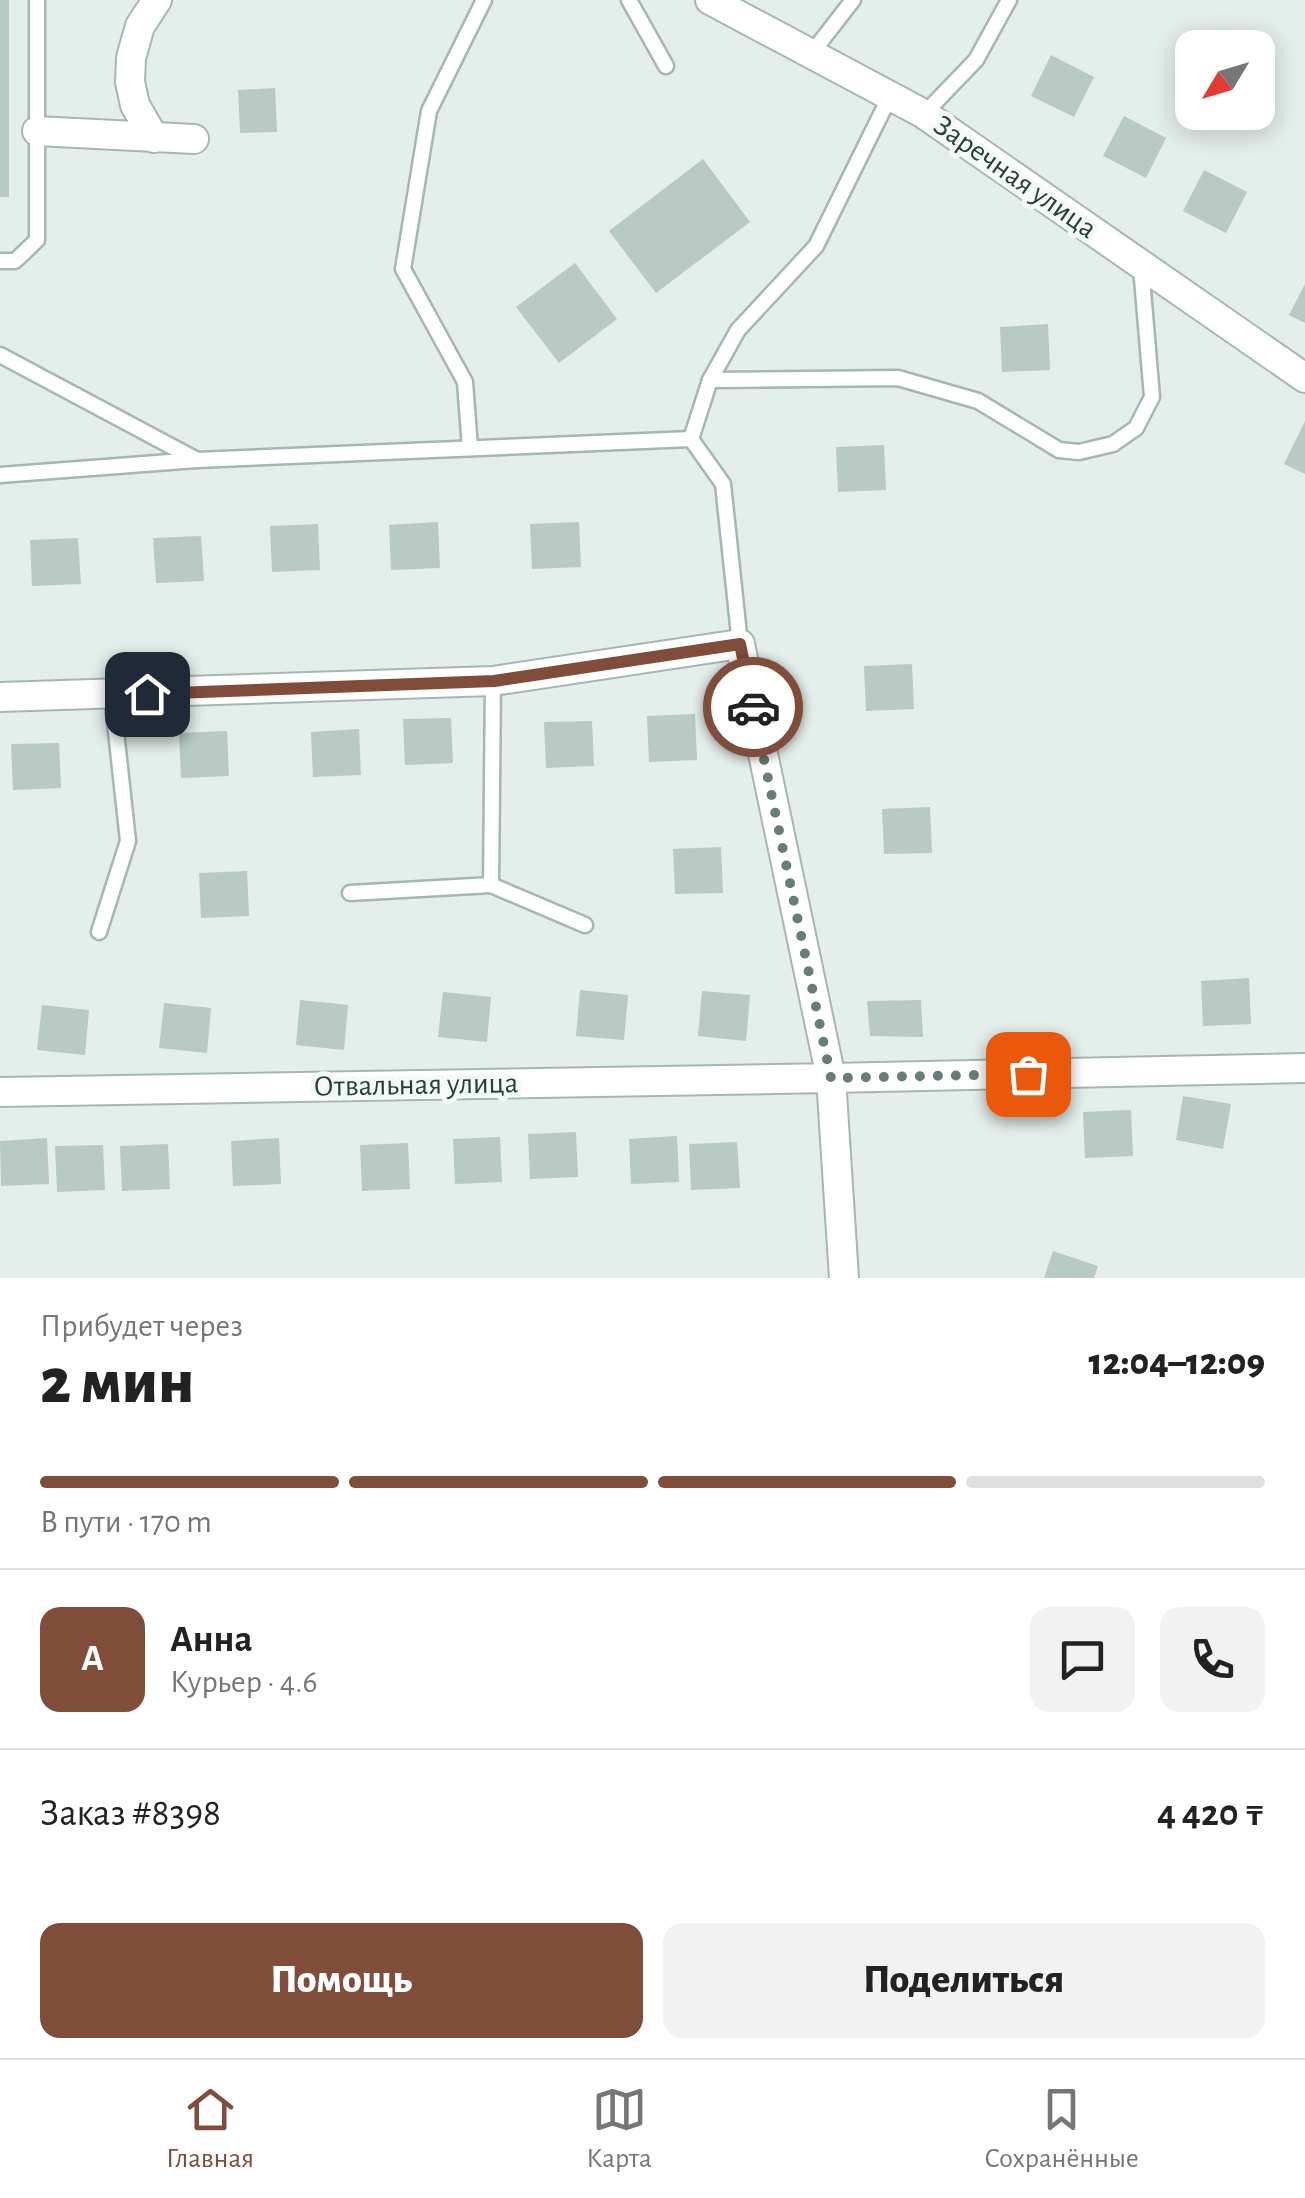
<!DOCTYPE html>
<html lang="ru">
<meta charset="utf-8">
<style>
:root{--surface:#fff;--page:#f2f2f2;--text:#222;--muted:#767676;--line:#e0e0e0;--accent:#814d3b}
body{margin:0;font-family:"Alegreya Sans",sans-serif;background:var(--page);color:var(--text);height:100vh;display:flex;flex-direction:column;font-size:38px;white-space:nowrap}
*{box-sizing:border-box;margin:0}
p{font-size:32px;color:var(--muted)}
.icon{flex:none;width:55px;height:55px;fill:none;stroke:currentColor;stroke-width:2;stroke-linecap:round;stroke-linejoin:round}
.map{position:relative;height:1278px;overflow:hidden}
.sheet{display:flex;flex-direction:column;background:var(--surface);flex:1}
.sheet>*{flex:none}
.needle{width:65px;rotate:232deg}
.fabs{position:absolute;left:1175px;top:30px;display:grid;gap:20px}
.fabs a{display:grid;place-items:center;width:100px;height:100px;border-radius:20px;background:var(--surface);box-shadow:0 5px 25px #0003;font-size:50px}
.pin{position:absolute;display:grid;place-items:center;width:85px;height:85px;color:#fff;margin:-42px;border-radius:20px;box-shadow:0 5px 15px #0006}
.courier{position:absolute;display:grid;place-items:center;width:100px;height:100px;margin:-50px;border:8px solid #814d3b;border-radius:50%;background:#fff;color:#222;box-shadow:0 2px 12px #0007}
.summary em{font-style:normal;font-weight:800}
.summary div{display:flex;flex-direction:column-reverse}
.summary{display:flex;align-items:center;justify-content:space-between;height:170px;padding:0 40px}
h1{font-size:65px;font-weight:800;line-height:75px}
.bar{display:grid;grid-template-columns:repeat(4,1fr);gap:15px 10px;align-content:center;height:120px;padding:0 40px}
.bar i{height:12px;border-radius:8px;background:var(--line)}
.bar .on{background:var(--accent)}
.bar p{grid-column:span 4}
.line{display:flex;align-items:center;gap:25px;padding:0 40px;border-top:2px solid var(--line)}
.line div{flex:1}
.round{display:grid;place-items:center;flex:none;width:105px;height:105px;border-radius:20px;background:var(--page)}
.cta{display:flex;gap:20px;margin-top:auto;padding:20px 40px}
.cta a{flex:1;height:115px;border-radius:20px;background:var(--accent);color:#fff;font-size:40px;font-weight:800;line-height:115px;text-align:center}
.cta a+a{background:var(--page);color:var(--text)}
.tab-bar{display:flex;justify-content:space-around;align-items:center;height:140px;border-top:2px solid var(--line);background:var(--surface);font-size:28px;color:var(--muted)}
.tab-bar a{display:grid;justify-items:center;gap:5px}
.tab-bar .on{color:var(--accent)}
.map>svg:first-child{display:block}
</style>
<div class="map">
<svg width="1305" height="1278" viewBox="0 0 1305 1278">
<rect width="100%" height="100%" fill="#e4eeea"/>
<g fill="#b9c9c3">
<rect x="0" y="0" width="9" height="197"/>
<polygon points="1051,55 1094,77 1074,117 1031,96"/>
<polygon points="275,88 277,132 240,133 238,90"/>
<polygon points="1124,116 1166,138 1146,178 1103,156"/>
<polygon points="703,159 750,222 656,293 609,231"/>
<polygon points="1204,170 1247,192 1226,233 1183,211"/>
<polygon points="575,263 617,319 559,363 516,307"/>
<polygon points="1305,284 1305,323 1289,315"/>
<polygon points="1048,324 1050,370 1002,372 1000,327"/>
<polygon points="1305,421 1305,474 1284,464"/>
<polygon points="884,445 886,490 838,492 836,447"/>
<polygon points="438,522 440,568 391,570 389,525"/>
<polygon points="579,522 581,567 532,569 530,524"/>
<polygon points="318,524 320,570 272,572 270,526"/>
<polygon points="201,536 204,581 156,583 153,538"/>
<polygon points="78,538 81,584 32,586 30,540"/>
<polygon points="912,664 914,709 866,711 864,666"/>
<polygon points="695,714 697,760 649,762 647,716"/>
<polygon points="451,718 453,763 405,765 403,719"/>
<polygon points="592,721 594,766 546,768 544,722"/>
<polygon points="359,729 361,775 313,777 311,732"/>
<polygon points="227,731 229,776 181,778 179,733"/>
<polygon points="59,743 61,788 13,790 11,744"/>
<polygon points="930,807 932,853 884,854 882,809"/>
<polygon points="721,847 723,893 675,894 673,849"/>
<polygon points="247,871 249,916 201,918 199,873"/>
<polygon points="1249,978 1251,1024 1203,1026 1201,981"/>
<polygon points="580,990 628,995 624,1040 576,1036"/>
<polygon points="702,991 750,995 746,1041 698,1036"/>
<polygon points="443,992 491,997 487,1042 438,1037"/>
<polygon points="300,1000 348,1005 344,1050 296,1045"/>
<polygon points="921,1000 923,1037 870,1036 867,1001"/>
<polygon points="164,1003 211,1008 207,1053 159,1048"/>
<polygon points="42,1005 89,1010 85,1055 37,1050"/>
<polygon points="1183,1096 1231,1104 1223,1149 1176,1140"/>
<polygon points="1131,1110 1133,1156 1085,1158 1083,1112"/>
<polygon points="576,1132 578,1177 530,1179 528,1134"/>
<polygon points="677,1136 679,1182 631,1184 629,1139"/>
<polygon points="500,1137 502,1182 455,1184 453,1139"/>
<polygon points="47,1138 49,1184 1,1186 0,1141"/>
<polygon points="279,1138 281,1184 233,1186 231,1141"/>
<polygon points="737,1142 740,1188 691,1190 689,1144"/>
<polygon points="408,1143 410,1189 362,1191 360,1145"/>
<polygon points="168,1144 170,1189 122,1191 120,1146"/>
<polygon points="103,1145 105,1190 57,1192 55,1146"/>
<polygon points="1053,1251 1098,1266 1094,1278 1044,1278"/>
</g>
<g fill="none" stroke-linecap="round" stroke-linejoin="round">
<g stroke="#a6b7b1" stroke-width="19">
<g id="lane">
<polyline points="629,0 666,66"/>
<polyline points="811,54 853,0"/>
<polyline points="924,114 976,60 1009,0"/>
<polyline points="0,261 15,261 37,240 37,0"/>
<polyline points="0,355 197,460 691,439 723,484 740,644"/>
<polyline points="710,380 898,378 978,401 1059,450 1079,452 1113,444 1136,428 1152,397 1141,267"/>
<polyline points="691,439 710,380 738,330 816,246 890,96"/>
<polyline points="470,448 465,382 403,269 429,111 484,0"/>
<polyline points="0,475 196,460"/>
<polyline points="491,885 493,681"/>
<polyline points="350,893 491,885 585,925"/>
<polyline points="99,932 128,841 112,695"/>
</g>
</g>
<g stroke="#a6b7b1" stroke-width="32">
<g id="street">
<polyline points="710,0 924,114 1305,378"/>
<polyline points="37,131 194,139"/>
<polyline points="154,138 135,105 130,82 131,58 140,26 157,0"/>
<polyline points="0,697 493,681 740,644 831,1078 0,1092"/>
<polyline points="844,1278 831,1078 1305,1068"/>
</g>
</g>
<use href="#lane" stroke="#fff" stroke-width="14"/>
<use href="#street" stroke="#fff" stroke-width="28"/>
</g>
<g fill="none" stroke-linecap="round" stroke-linejoin="round">
<polyline stroke="#677e77" stroke-width="10" stroke-dasharray="0 18" points="753,707 831,1078 1028,1074"/>
<polyline stroke="#814d3b" stroke-width="12" points="147,694 494,681 740,644 753,707"/>
</g>
<g text-anchor="middle" dominant-baseline="central" stroke-width="10" stroke-linejoin="round" paint-order="stroke">
<g font-size="30" fill="#234139" stroke="#f5faf8">
<text transform="translate(1015 177) rotate(35)">Заречная улица</text>
<text transform="translate(416 1085) rotate(-1)">Отвальная улица</text>
</g>
</g>
</svg>
<div class="fabs">
<a><svg class="needle" viewBox="-14 -14 28 28"><path d="M0-13l5 13h-10z" fill="#e53935"/><path d="M0 13l5-13h-10z" fill="#767676"/></svg></a>
</div>
<div class="pin" style="left:1028px;top:1074px;background:#ea580c"><svg class="icon" aria-label="bag" viewBox="0 0 24 24"><path d="M5 8h14l-1 12H6zM9 8a3 3 0 0 1 6 0"/></svg></div>
<div class="pin" style="left:147px;top:694px;background:#1f2937"><svg class="icon" aria-label="home" viewBox="0 0 24 24"><path d="M3 11l9-7 9 7M6 9v11h12V9"/></svg></div>
<div class="courier" style="left:753px;top:707px"><svg class="icon" aria-label="car" viewBox="0 0 24 24"><path d="M5 17H2v-5l4-1 3-4h7l3 4 3 1v5h-3M9 17h6M6 11h13"/><circle cx="7" cy="17" r="2"/><circle cx="17" cy="17" r="2"/></svg></div>
</div>
<section class="sheet">
<div class="summary"><div><h1>2 мин</h1><p>Прибудет через</p></div><em>12:04–12:09</em></div>
<div class="bar"><i class="on"></i><i class="on"></i><i class="on"></i><i></i><p>В пути · 170 m</p></div>
<div class="line" style="height:180px"><b class="round" style="background:var(--accent);color:#fff">А</b><div><b>Анна</b><p>Курьер · 4.6</p></div><a class="round"><svg class="icon" aria-label="chat" viewBox="0 0 24 24"><path d="M4 5h16v11H9l-5 4z"/></svg></a><a class="round"><svg class="icon" aria-label="phone" viewBox="0 0 24 24"><path d="M5 4h4l2 5-3 2q2 4 5 5l2-3 5 2v4C11 20 4 13 5 4z"/></svg></a></div>
<div class="line" style="height:130px"><div>Заказ #8398</div><b>4 420 ₸</b></div>
<div class="cta"><a>Помощь</a><a>Поделиться</a></div>
</section>
<nav class="tab-bar">
<a class="on"><svg class="icon" aria-label="home" viewBox="0 0 24 24"><path d="M3 11l9-7 9 7M6 9v11h12V9"/></svg>Главная</a>
<a><svg class="icon" aria-label="map" viewBox="0 0 24 24"><path d="M3 6l6-2 6 2 6-2v14l-6 2-6-2-6 2zM9 4v14M15 6v14"/></svg>Карта</a>
<a><svg class="icon" aria-label="saved" viewBox="0 0 24 24"><path d="M7 4h10v16l-5-4-5 4z"/></svg>Сохранённые</a>
</nav>
